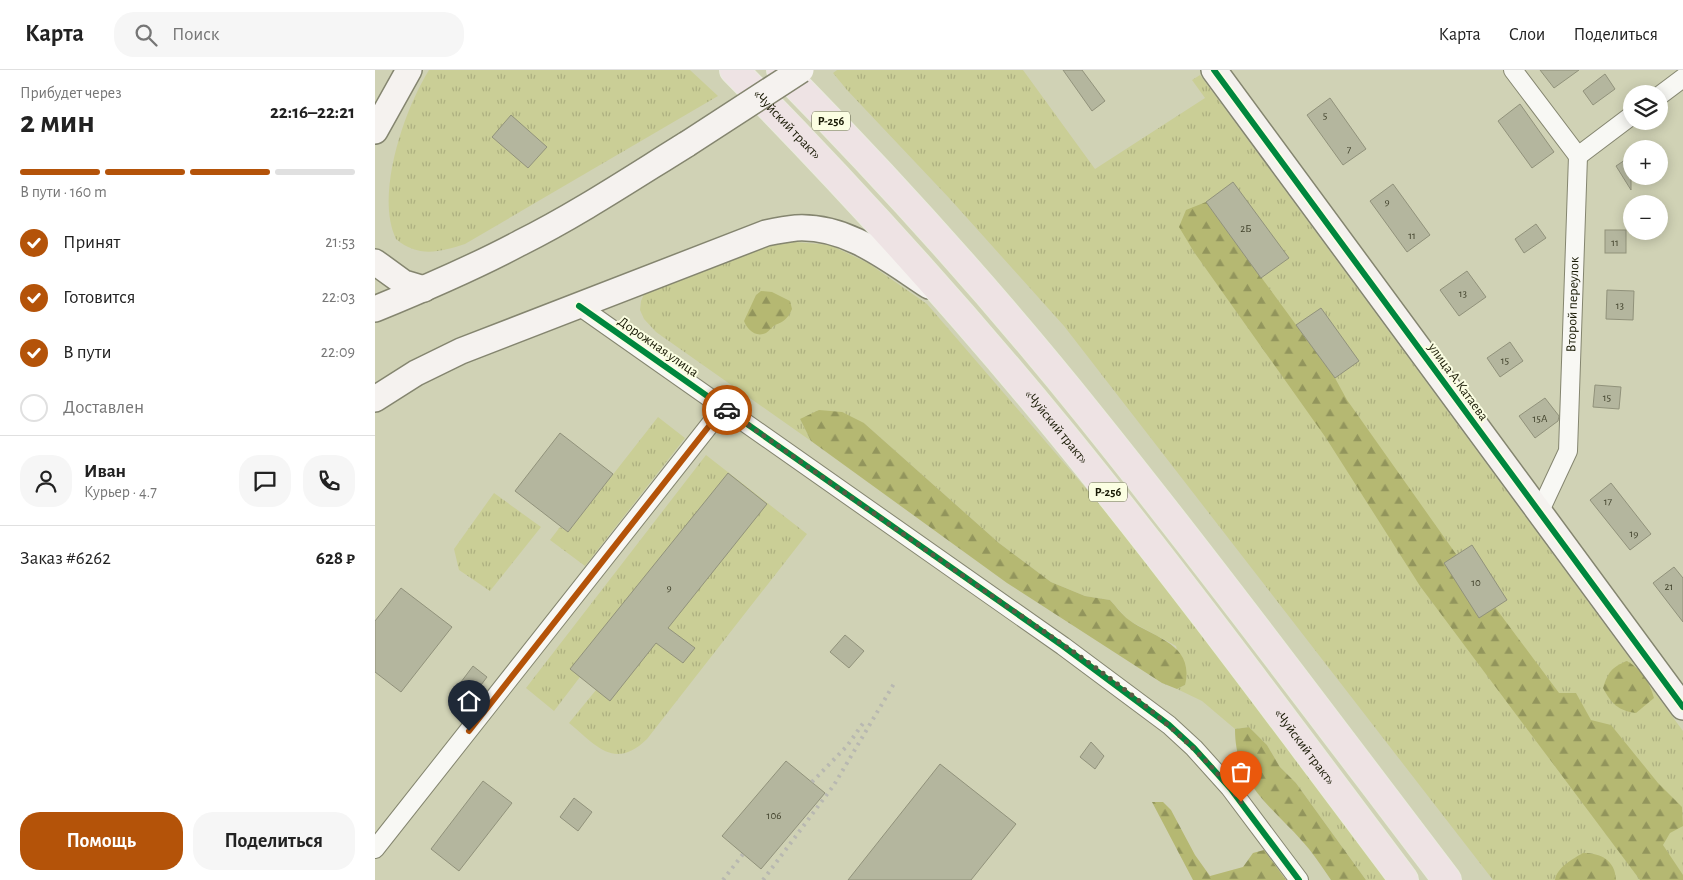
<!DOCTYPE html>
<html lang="ru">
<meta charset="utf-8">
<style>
:root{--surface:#fff;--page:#f6f6f6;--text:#222;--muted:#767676;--line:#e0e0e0;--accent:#b45309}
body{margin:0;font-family:"Alegreya Sans",sans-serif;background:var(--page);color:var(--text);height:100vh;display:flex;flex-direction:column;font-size:19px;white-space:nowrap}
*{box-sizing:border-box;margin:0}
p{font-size:16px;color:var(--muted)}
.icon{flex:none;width:28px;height:28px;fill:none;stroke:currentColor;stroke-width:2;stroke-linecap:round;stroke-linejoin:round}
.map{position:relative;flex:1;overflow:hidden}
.details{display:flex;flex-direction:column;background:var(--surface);width:375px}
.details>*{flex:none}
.controls{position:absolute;left:1248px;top:15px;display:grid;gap:10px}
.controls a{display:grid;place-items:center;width:45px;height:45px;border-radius:50%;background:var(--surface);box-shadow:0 2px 12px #0003;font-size:25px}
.pin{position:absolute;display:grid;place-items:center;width:42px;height:42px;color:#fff;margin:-51px -21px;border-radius:50% 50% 50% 0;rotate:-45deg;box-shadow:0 0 5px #0007}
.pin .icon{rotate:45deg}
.courier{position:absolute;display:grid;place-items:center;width:50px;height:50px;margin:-25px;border:4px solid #b45309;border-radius:50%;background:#fff;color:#222;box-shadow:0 1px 6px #0007}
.head em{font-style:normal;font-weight:600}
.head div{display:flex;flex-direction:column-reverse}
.head{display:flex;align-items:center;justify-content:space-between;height:85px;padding:0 20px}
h1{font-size:32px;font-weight:600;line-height:38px}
.bar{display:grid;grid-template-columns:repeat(4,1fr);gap:8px 5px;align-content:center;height:60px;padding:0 20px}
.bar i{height:6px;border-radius:4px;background:var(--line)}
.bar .current{background:var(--accent)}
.bar p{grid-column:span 4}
.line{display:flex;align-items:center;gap:12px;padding:0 20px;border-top:1px solid var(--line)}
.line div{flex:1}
.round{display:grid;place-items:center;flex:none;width:52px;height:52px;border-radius:20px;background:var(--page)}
ol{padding:0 20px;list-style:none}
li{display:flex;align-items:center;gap:15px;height:55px}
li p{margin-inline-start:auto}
li .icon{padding:5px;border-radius:50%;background:var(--accent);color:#fff;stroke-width:4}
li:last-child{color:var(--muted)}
li i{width:28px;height:28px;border:2px solid var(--line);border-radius:50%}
.cta{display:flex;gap:10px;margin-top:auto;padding:10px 20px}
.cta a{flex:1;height:58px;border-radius:20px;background:var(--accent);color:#fff;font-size:20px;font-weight:600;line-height:58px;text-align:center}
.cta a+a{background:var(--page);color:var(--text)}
header{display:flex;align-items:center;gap:30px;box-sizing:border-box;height:70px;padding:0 25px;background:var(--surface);border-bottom:1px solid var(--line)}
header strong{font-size:24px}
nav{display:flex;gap:28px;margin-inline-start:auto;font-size:18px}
.search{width:350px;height:45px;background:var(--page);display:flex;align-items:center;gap:12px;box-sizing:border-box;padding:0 18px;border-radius:20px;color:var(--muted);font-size:19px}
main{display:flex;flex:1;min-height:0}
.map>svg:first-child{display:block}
</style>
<header>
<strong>Карта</strong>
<div class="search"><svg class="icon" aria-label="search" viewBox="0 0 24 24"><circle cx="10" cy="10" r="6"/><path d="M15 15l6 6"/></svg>Поиск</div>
<nav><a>Карта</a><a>Слои</a><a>Поделиться</a></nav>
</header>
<main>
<section class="details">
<div class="head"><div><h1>2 мин</h1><p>Прибудет через</p></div><em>22:16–22:21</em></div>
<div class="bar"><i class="current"></i><i class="current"></i><i class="current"></i><i></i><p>В пути · 160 m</p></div>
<ol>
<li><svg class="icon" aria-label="check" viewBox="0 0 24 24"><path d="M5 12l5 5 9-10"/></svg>Принят<p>21:53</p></li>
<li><svg class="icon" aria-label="check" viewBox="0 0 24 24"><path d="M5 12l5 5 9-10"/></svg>Готовится<p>22:03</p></li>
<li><svg class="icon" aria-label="check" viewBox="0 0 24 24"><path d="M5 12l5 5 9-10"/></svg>В пути<p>22:09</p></li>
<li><i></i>Доставлен</li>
</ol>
<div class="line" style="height:90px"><a class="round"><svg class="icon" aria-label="person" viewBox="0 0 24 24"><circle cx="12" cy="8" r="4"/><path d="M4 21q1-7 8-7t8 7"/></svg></a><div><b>Иван</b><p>Курьер · 4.7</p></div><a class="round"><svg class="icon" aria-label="chat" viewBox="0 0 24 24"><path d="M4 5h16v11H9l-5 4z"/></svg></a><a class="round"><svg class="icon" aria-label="phone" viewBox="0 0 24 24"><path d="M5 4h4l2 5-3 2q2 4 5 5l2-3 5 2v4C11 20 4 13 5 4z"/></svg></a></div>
<div class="line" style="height:65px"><div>Заказ #6262</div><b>628 ₽</b></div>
<div class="cta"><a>Помощь</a><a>Поделиться</a></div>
</section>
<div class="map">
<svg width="1308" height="810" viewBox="0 0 1308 810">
<defs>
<pattern id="grass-tufts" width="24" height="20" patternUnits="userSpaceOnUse" patternTransform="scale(1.25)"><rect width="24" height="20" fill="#cace96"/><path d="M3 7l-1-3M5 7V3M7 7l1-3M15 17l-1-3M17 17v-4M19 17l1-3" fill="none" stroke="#adb080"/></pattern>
<pattern id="forest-firs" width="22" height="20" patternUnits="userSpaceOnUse" patternTransform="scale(1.25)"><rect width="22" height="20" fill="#b5b872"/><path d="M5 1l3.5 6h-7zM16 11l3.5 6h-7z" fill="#92955c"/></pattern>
</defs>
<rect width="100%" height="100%" fill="#d0d2b5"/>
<g fill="url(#grass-tufts)">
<path d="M54,0H315L343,26L90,174C65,182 43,188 21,169C0,126 28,42 54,0Z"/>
<polygon points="462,0 648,0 720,99 830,28 817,10 825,5 1308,661 1308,810 1118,810 689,256 575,129 472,20 458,3"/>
<path d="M420,172L455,175L493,193L552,234L809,532L1018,810H991L921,713L905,697L892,675L874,657L860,659L827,631L802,619L810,615L801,576L753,550L735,530L710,526L676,512L624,473L489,353L425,349L436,371L281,262L269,249L265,240L266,231L270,222C319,203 368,178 420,172Z"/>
<polygon points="283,347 310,368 210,496 175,470 185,457 193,462"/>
<path d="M331,385L432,464L272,669C239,701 221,675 194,653L221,620L205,607L179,641L151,618Z"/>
<polygon points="119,423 166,457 115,521 84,500 79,479"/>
</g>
<g fill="url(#forest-firs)">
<polygon points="831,132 960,308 972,330 1093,501 1184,623 1201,623 1216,650 1236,655 1283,713 1307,737 1308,756 1295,763 1288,775 1308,805 1308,810 1265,810 1045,516 951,368 819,182 804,157 811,140"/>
<path d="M386,221L397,222L415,231L417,239C413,248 409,252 400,255C397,257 394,261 391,263C380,268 372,259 369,251L381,225Z"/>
<path d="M444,340L467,342L489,353L624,473L676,512L710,526L735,530C741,536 747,545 754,550C779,568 820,574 810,615L802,619L787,613L632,513L436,371L425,349Z"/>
<path d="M1252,591C1267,600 1274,611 1279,628L1261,643C1243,641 1236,633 1228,618C1233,602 1237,597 1252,591Z"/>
<path d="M874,657L892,675L905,697L921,713L991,810H956C949,800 942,789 934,779C900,738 860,717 860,659Z"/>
<polygon points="777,732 788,732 796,740 820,785 835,806 868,797 878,783 889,780 911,810 818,810"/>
<path d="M1208,783C1226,783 1240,790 1241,810H1180C1182,797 1198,789 1208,783Z"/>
</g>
<g fill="#b4b69e" stroke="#91927b">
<polygon points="688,0 707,0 730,31 717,41"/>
<polygon points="1165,0 1204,0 1179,18"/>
<polygon points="1230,4 1240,19 1218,35 1208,21"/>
<polygon points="955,28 991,79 968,95 932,45"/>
<polygon points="1145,34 1179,82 1157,98 1123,51"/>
<polygon points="136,45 172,77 153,98 117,67"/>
<polygon points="1256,86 1256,120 1241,96"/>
<polygon points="858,112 914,188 886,208 831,132"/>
<polygon points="1018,114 1055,165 1032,182 995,131"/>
<polygon points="1161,154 1171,168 1149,183 1140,169"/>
<rect x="1230" y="160" width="21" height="23"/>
<polygon points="1092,201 1111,227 1084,246 1065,220"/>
<polygon points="1232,220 1259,221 1258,250 1231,249"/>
<polygon points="946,238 984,291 960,308 921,255"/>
<polygon points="1135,272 1148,291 1125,307 1112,288"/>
<polygon points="1220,315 1246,317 1244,339 1218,337"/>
<polygon points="1170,328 1184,346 1183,351 1160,368 1144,346"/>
<polygon points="185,363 238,404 193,462 140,421"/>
<polygon points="353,403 392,434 293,558 320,578 308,593 281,573 235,631 195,599"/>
<polygon points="1236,413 1276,464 1255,480 1215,430"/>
<polygon points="1097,475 1132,530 1104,548 1069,493"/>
<polygon points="1299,497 1308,508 1308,552 1278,513"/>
<polygon points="26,518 77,557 26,622 0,602 0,551"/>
<polygon points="470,565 489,581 474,598 455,582"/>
<polygon points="98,596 112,607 97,627 83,616"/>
<polygon points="716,672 729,686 720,699 705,687"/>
<polygon points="411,691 450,723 386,799 347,766"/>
<polygon points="565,694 641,754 596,810 473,810"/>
<polygon points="108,711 137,733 84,801 56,779"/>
<polygon points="199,728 217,742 203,761 185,747"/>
</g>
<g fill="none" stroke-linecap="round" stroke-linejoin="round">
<g stroke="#84856f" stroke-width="20">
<g id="street">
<polyline points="1138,0 1203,86"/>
<polyline points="1284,26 1308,8"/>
<polyline points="1203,86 1256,46"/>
<polyline points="204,236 688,576 794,655 819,678 855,718 924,810"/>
<path id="s1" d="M1164,443L1193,381L1203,86"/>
<polyline points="0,779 348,338"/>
</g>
</g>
<g stroke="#84856f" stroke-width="28">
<g id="secondary">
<polyline points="839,0 1308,637"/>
<polyline points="0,61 34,0"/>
<polyline points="0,192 29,213 49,219"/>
<path d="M0,239C49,219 98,198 145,173C203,144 257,108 312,74"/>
<path d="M0,329L41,303L86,281L391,163C401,161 411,159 421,158C472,155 514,190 554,216"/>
</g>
</g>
<g stroke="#eaebde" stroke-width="30">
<g id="highway">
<path id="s2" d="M359,0C474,117 584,238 688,365C806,510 917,661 1029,810"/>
<path d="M406,0C514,110 619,226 715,346C837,498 954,655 1072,810"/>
</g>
</g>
<use href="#street" stroke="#f8f8f4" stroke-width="18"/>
<use href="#secondary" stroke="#f5f2ef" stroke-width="25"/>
<use href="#highway" stroke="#eee3e4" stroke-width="28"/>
<g stroke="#b8b8b1" stroke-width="4" stroke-dasharray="2.5 5" stroke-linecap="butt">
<polyline points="437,712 472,676 489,652"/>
<polyline points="348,810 368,784"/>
<polyline points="388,810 459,715 520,612"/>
</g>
<g stroke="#84856f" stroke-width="28" stroke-linecap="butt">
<polyline id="secondary-bridge" points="312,74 426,0"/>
</g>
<use href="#secondary-bridge" stroke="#f5f2ef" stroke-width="25"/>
<g stroke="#fbfee2" stroke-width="9">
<g id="cycleway">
<polyline points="839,0 1308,637"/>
<polyline points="204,236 688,576 794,655 819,678 855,718 924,810"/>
</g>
</g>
<use href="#cycleway" stroke="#00873e" stroke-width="6"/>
</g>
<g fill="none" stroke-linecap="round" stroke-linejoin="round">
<path stroke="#595a43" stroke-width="5" stroke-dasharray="0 9" d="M352,340C438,400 523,461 610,521C698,582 801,646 866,732"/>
<polyline stroke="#b45309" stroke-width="6" points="94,661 338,351 348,338 352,340"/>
</g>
<g text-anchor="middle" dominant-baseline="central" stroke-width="4" stroke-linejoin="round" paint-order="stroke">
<g font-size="11" fill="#40412b">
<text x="950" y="45">5</text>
<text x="974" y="79">7</text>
<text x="1012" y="131">9</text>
<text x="871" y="158">2Б</text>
<text x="1037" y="165">11</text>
<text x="1240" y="172">11</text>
<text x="1088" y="223">13</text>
<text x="1245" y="235">13</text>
<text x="1130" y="290">15</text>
<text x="1232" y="327">15</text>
<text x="1165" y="348">15А</text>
<text x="1233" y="431">17</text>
<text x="1259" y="463">19</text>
<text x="1101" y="512">10</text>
<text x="1294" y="516">21</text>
<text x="294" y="517">9</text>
<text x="399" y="745">106</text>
</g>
<g fill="#fbfee2" stroke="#5d5e47" stroke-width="1">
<rect x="437" y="41.5" width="38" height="19" rx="4"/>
<rect x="714" y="412.5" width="38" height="19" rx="4"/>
</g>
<g font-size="12" font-weight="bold" fill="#191a05">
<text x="456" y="51">Р-256</text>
<text x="733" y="422">Р-256</text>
</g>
<g font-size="14" fill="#191a05" stroke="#fbfee2">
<text stroke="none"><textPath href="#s2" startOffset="76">«Чуйский тракт»</textPath></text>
<text stroke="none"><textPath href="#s1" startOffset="215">Второй переулок</textPath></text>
<text transform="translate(283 277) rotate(35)">Дорожная улица</text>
<text transform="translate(1083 312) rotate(54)">улица А.Катаева</text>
<text stroke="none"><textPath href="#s2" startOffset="481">«Чуйский тракт»</textPath></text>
<text stroke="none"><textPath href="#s2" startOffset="886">«Чуйский тракт»</textPath></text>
</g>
</g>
</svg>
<div class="controls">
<a><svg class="icon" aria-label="layers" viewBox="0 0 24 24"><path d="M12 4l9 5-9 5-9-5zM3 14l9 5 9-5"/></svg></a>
<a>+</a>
<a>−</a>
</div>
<div class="pin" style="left:866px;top:732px;background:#ea580c"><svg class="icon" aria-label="bag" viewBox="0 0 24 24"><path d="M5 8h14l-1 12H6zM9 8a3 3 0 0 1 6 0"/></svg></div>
<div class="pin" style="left:94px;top:661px;background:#1f2937"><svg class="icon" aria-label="home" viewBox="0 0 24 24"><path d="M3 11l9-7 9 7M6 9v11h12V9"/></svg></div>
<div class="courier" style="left:352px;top:340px"><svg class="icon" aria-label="car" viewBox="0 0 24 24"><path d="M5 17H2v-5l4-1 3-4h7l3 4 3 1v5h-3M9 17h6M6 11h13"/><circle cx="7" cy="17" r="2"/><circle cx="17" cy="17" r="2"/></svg></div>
</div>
</main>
